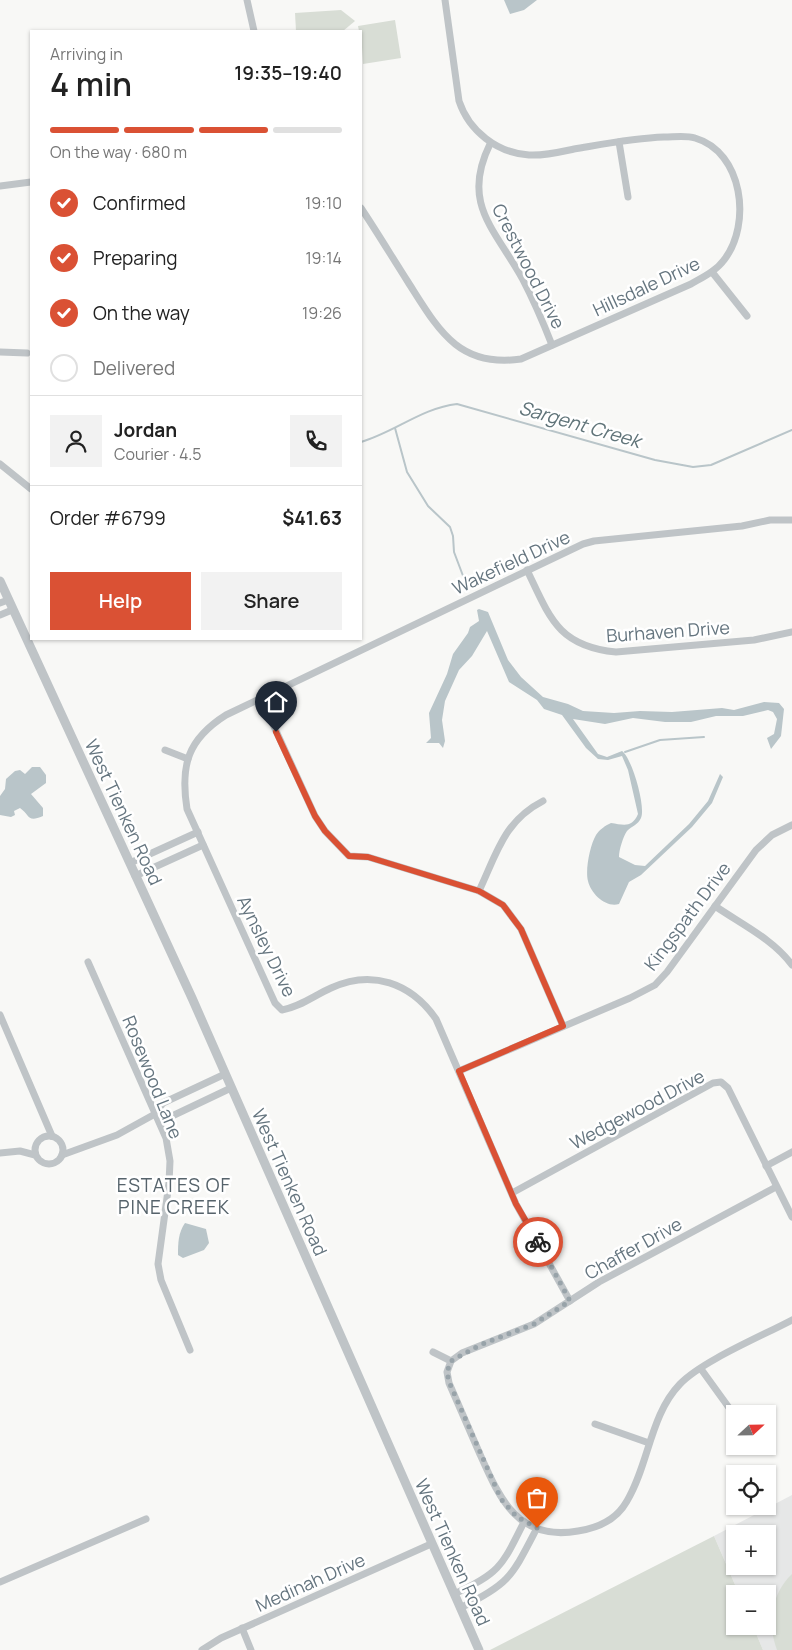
<!DOCTYPE html>
<meta charset="utf-8">
<style>
:root{--surface:#fff;--page:#f2f2f2;--text:#222;--muted:#767676;--line:#e0e0e0;--accent:#da5134}
body{margin:0;font-family:Manrope,sans-serif;background:var(--page);color:var(--text);height:100vh;display:flex;flex-direction:column;font-size:19px;white-space:nowrap}
*{box-sizing:border-box;margin:0}
p{font-size:16px;color:var(--muted)}
.icon{flex:none;width:28px;height:28px;fill:none;stroke:currentColor;stroke-width:2;stroke-linecap:round;stroke-linejoin:round}
.map{position:relative;flex:1;overflow:hidden}
.side{position:absolute;left:30px;top:30px;width:332px;height:610px;display:flex;flex-direction:column;background:var(--surface);border-radius:0px;box-shadow:0 1px 4px #0004}
.side>*{flex:none}
.needle{width:32px;rotate:68deg}
.fabs{position:absolute;left:726px;top:1405px;display:grid;gap:10px}
.fabs a{display:grid;place-items:center;width:50px;height:50px;border-radius:0px;background:var(--surface);box-shadow:0 1px 4px #0004;font-size:25px}
.pin{position:absolute;display:grid;place-items:center;width:42px;height:42px;color:#fff;margin:-51px -21px;border-radius:50% 50% 50% 0;rotate:-45deg;box-shadow:0 0 5px #0007}
.pin .icon{rotate:45deg}
.courier{position:absolute;display:grid;place-items:center;width:50px;height:50px;margin:-25px;border:4px solid #da5134;border-radius:50%;background:#fff;color:#222;box-shadow:0 1px 6px #0007}
.summary em{font-style:normal;font-weight:600}
.summary div{display:flex;flex-direction:column-reverse}
.summary{display:flex;align-items:center;justify-content:space-between;height:85px;padding:0 20px}
h1{font-size:32px;font-weight:600;line-height:38px}
.bar{display:grid;grid-template-columns:repeat(4,1fr);gap:8px 5px;align-content:center;height:60px;padding:0 20px}
.bar i{height:6px;border-radius:4px;background:var(--line)}
.bar .active{background:var(--accent)}
.bar p{grid-column:span 4}
.line{display:flex;align-items:center;gap:12px;padding:0 20px;border-top:1px solid var(--line)}
.line div{flex:1}
.round{display:grid;place-items:center;flex:none;width:52px;height:52px;border-radius:0px;background:var(--page)}
ol{padding:0 20px;list-style:none}
li{display:flex;align-items:center;gap:15px;height:55px}
li p{margin-inline-start:auto}
li .icon{padding:5px;border-radius:50%;background:var(--accent);color:#fff;stroke-width:4}
li:last-child{color:var(--muted)}
li i{width:28px;height:28px;border:2px solid var(--line);border-radius:50%}
.primary-button{display:flex;gap:10px;margin-top:auto;padding:10px 20px}
.primary-button a{flex:1;height:58px;border-radius:0px;background:var(--accent);color:#fff;font-size:20px;font-weight:600;line-height:58px;text-align:center}
.primary-button a+a{background:var(--page);color:var(--text)}
.map>svg:first-child{display:block}
</style>
<div class="map">
<svg width="792" height="1650" viewBox="0 0 792 1650">
<rect width="100%" height="100%" fill="#f8f8f6"/>
<path fill="#e6e7e7" fill-rule="evenodd" d="M792,1495V1650H763L753,1626H768V1594H739L714,1536ZM735,1534H768V1566H735Z"/>
<g fill="#d8ddd5">
<polygon points="341,10 355,21 343,31 296,31 295,13"/>
<polygon points="395,20 401,58 363,64 361,31 359,31 358,26"/>
<polygon points="714,1536 739,1594 735,1594 735,1626 753,1626 763,1650 490,1650"/>
<path d="M792,1574V1650H777C767,1624 771,1594 792,1574Z"/>
</g>
<g fill="#b9c5c9">
<polygon points="504,0 537,0 524,10 510,14"/>
<path d="M479,609L488,612L508,660L521,677L543,697L568,704L583,711L614,713L640,711L672,712L722,708L734,710L764,702L779,703L784,709L781,736L771,749L767,738L774,734L777,719L773,712L768,710L743,716H716L691,722H665L633,718L605,724L573,719L598,754L607,757L622,751C632,758 646,807 641,818C638,825 632,826 627,831C623,837 619,850 619,857L635,865L645,866L689,824L708,801L720,774L723,777L712,803L692,827L641,875L629,882L619,904C606,908 591,894 588,881C585,870 590,845 596,835C599,830 606,825 611,823C624,825 632,828 638,814L628,770L622,756L608,760L598,759L586,748L562,715L544,709L537,700L509,682L487,631L472,656L459,670L445,701L442,720L445,741L443,748L439,743H426L431,738L429,713L447,674L453,654L468,633L470,627L479,621L477,610Z"/>
<path d="M32,767H40L46,775V783L31,794L43,808V816C27,823 30,815 20,808L14,811L15,815L11,817L0,815V796L5,789L6,779L15,771L20,770L25,774Z"/>
<path d="M185,1223L206,1229L209,1243L204,1250L183,1258L178,1255C178,1244 178,1233 185,1223Z"/>
</g>
<g fill="none" stroke-linecap="round" stroke-linejoin="round">
<g stroke="#b9c5c9" stroke-width="2">
<polyline points="395,428 407,472 428,506 450,527 453,536 454,552 468,589"/>
<path d="M361,442C395,432 422,408 457,404L655,460L693,467L711,465L792,430"/>
<polyline points="625,752 660,740 704,737"/>
</g>
<g stroke="#bfc4c7" stroke-width="7">
<polyline points="247,0 254,31"/>
<polyline points="619,142 628,197"/>
<path d="M490,144C461,203 494,228 522,278C533,299 543,322 552,345"/>
<polyline points="0,186 31,182"/>
<path d="M361,208C377,232 392,257 408,282C438,329 458,368 521,359L691,284C703,277 716,271 724,260C752,224 743,152 695,138C686,135 674,137 664,137C634,138 604,144 574,149C560,152 544,156 529,155C497,153 469,131 459,101L445,0"/>
<polyline points="712,272 747,316"/>
<polyline points="0,352 27,353"/>
<polyline points="0,464 31,489"/>
<path d="M527,570C550,618 558,646 616,652L754,640L792,632"/>
<polyline points="0,603 8,600"/>
<polyline points="0,615 12,610"/>
<polyline points="261,698 315,816 325,831 349,856 368,857 479,891 503,905 521,929 563,1026"/>
<polyline points="165,750 188,759"/>
<polyline points="130,863 198,832"/>
<polyline points="135,876 203,845"/>
<path d="M479,891C497,853 504,821 543,801"/>
<path d="M715,906C741,924 773,939 792,965"/>
<polyline points="88,962 166,1138 170,1161 169,1183 158,1264 161,1280 190,1350"/>
<polyline points="0,1015 52,1136"/>
<polyline points="459,1071 630,998 655,985 667,972 756,850 772,835 792,825"/>
<polyline points="155,1114 170,1117 231,1088"/>
<circle cx="49" cy="1150" r="14"/>
<polyline points="0,1153 20,1151 35,1155"/>
<polyline points="62,1155 117,1135 155,1114 163,1103 225,1074"/>
<polyline points="766,1166 792,1152"/>
<path d="M776,1187L599,1282L534,1324L462,1353L451,1361L447,1372L449,1383C459,1406 469,1429 479,1452C499,1497 517,1542 578,1531C598,1528 617,1519 627,1501C649,1464 650,1415 680,1384C702,1361 762,1336 792,1320"/>
<polyline points="512,1193 713,1083 721,1082 728,1088 792,1217"/>
<path d="M570,1301L516,1204L436,1019C411,983 372,969 331,988C315,995 300,1007 282,1010L275,1003L187,809C180,765 188,739 226,715L583,544L594,541L742,526L770,520H792"/>
<polyline points="433,1352 451,1361"/>
<polyline points="701,1369 735,1416"/>
<polyline points="595,1424 649,1443"/>
<polyline points="0,1582 146,1519"/>
<path d="M454,1594C500,1573 502,1566 524,1522"/>
<path d="M460,1608C510,1584 512,1576 537,1528"/>
<polyline points="242,1628 251,1650"/>
<polyline points="202,1650 221,1638 431,1544"/>
</g>
<polyline stroke="#bfc4c7" stroke-width="9" points="0,581 192,998 479,1650"/>
</g>
<g fill="none" stroke-linecap="round" stroke-linejoin="round">
<polyline stroke="#98a3a9" stroke-width="5" stroke-dasharray="0 9" points="537,1528 517,1517 501,1499 449,1382 447,1372 451,1361 480,1345 534,1324 570,1301 538,1242"/>
<polyline stroke="#da5134" stroke-width="6" points="276,732 315,816 325,831 349,856 368,857 479,891 503,905 521,929 563,1026 459,1071 516,1204 538,1242"/>
</g>
<g text-anchor="middle" dominant-baseline="central" stroke-width="5" stroke-linejoin="round" paint-order="stroke">
<g font-size="18" fill="#65757f" stroke="#fff">
<text transform="translate(529 266) rotate(63)">Crestwood Drive</text>
<text transform="translate(646 286) rotate(-25)">Hillsdale Drive</text>
<text transform="translate(511 562) rotate(-25)">Wakefield Drive</text>
<text transform="translate(668 631) rotate(-4)">Burhaven Drive</text>
<text transform="translate(124 812) rotate(65)">West Tienken Road</text>
<text transform="translate(687 916) rotate(-53)">Kingspath Drive</text>
<text transform="translate(267 946) rotate(64)">Aynsley Drive</text>
<text transform="translate(153 1077) rotate(68)">Rosewood Lane</text>
<text transform="translate(637 1109) rotate(-28)">Wedgewood Drive</text>
<text transform="translate(290 1182) rotate(66)">West Tienken Road</text>
<text transform="translate(633 1248) rotate(-29)">Chaffer Drive</text>
<text transform="translate(453 1552) rotate(66)">West Tienken Road</text>
<text transform="translate(310 1582) rotate(-24)">Medinah Drive</text>
</g>
<g font-size="19" font-style="italic" fill="#607479" stroke="#fff">
<text transform="translate(580 424) rotate(16)">Sargent Creek</text>
</g>
<g font-size="19" letter-spacing="1" fill="#56636b" stroke="#fff">
<text x="174" y="1185">ESTATES OF<tspan x="174" dy="22">PINE CREEK</tspan></text>
</g>
</g>
</svg>
<div class="fabs">
<a><svg class="needle" viewBox="-14 -14 28 28"><path d="M0-13l5 13h-10z" fill="#e53935"/><path d="M0 13l5-13h-10z" fill="#767676"/></svg></a>
<a><svg class="icon" aria-label="locate" viewBox="0 0 24 24"><circle cx="12" cy="12" r="6"/><path d="M12 2v4M12 18v4M2 12h4M18 12h4"/></svg></a>
<a>+</a>
<a>−</a>
</div>
<div class="pin" style="left:537px;top:1528px;background:#ea580c"><svg class="icon" aria-label="bag" viewBox="0 0 24 24"><path d="M5 8h14l-1 12H6zM9 8a3 3 0 0 1 6 0"/></svg></div>
<div class="pin" style="left:276px;top:732px;background:#1f2937"><svg class="icon" aria-label="home" viewBox="0 0 24 24"><path d="M3 11l9-7 9 7M6 9v11h12V9"/></svg></div>
<div class="courier" style="left:538px;top:1242px"><svg class="icon" aria-label="bike" viewBox="0 0 24 24"><circle cx="6" cy="16" r="4"/><circle cx="18" cy="16" r="4"/><path d="M6 16l4-8h5l3 8M10 8l3 8H6M13 5h3"/></svg></div>
<section class="side">
<div class="summary"><div><h1>4 min</h1><p>Arriving in</p></div><em>19:35–19:40</em></div>
<div class="bar"><i class="active"></i><i class="active"></i><i class="active"></i><i></i><p>On the way · 680 m</p></div>
<ol>
<li><svg class="icon" aria-label="check" viewBox="0 0 24 24"><path d="M5 12l5 5 9-10"/></svg>Confirmed<p>19:10</p></li>
<li><svg class="icon" aria-label="check" viewBox="0 0 24 24"><path d="M5 12l5 5 9-10"/></svg>Preparing<p>19:14</p></li>
<li><svg class="icon" aria-label="check" viewBox="0 0 24 24"><path d="M5 12l5 5 9-10"/></svg>On the way<p>19:26</p></li>
<li><i></i>Delivered</li>
</ol>
<div class="line" style="height:90px"><a class="round"><svg class="icon" aria-label="person" viewBox="0 0 24 24"><circle cx="12" cy="8" r="4"/><path d="M4 21q1-7 8-7t8 7"/></svg></a><div><b>Jordan</b><p>Courier · 4.5</p></div><a class="round"><svg class="icon" aria-label="phone" viewBox="0 0 24 24"><path d="M5 4h4l2 5-3 2q2 4 5 5l2-3 5 2v4C11 20 4 13 5 4z"/></svg></a></div>
<div class="line" style="height:65px"><div>Order #6799</div><b>$41.63</b></div>
<div class="primary-button"><a>Help</a><a>Share</a></div>
</section>
</div>
